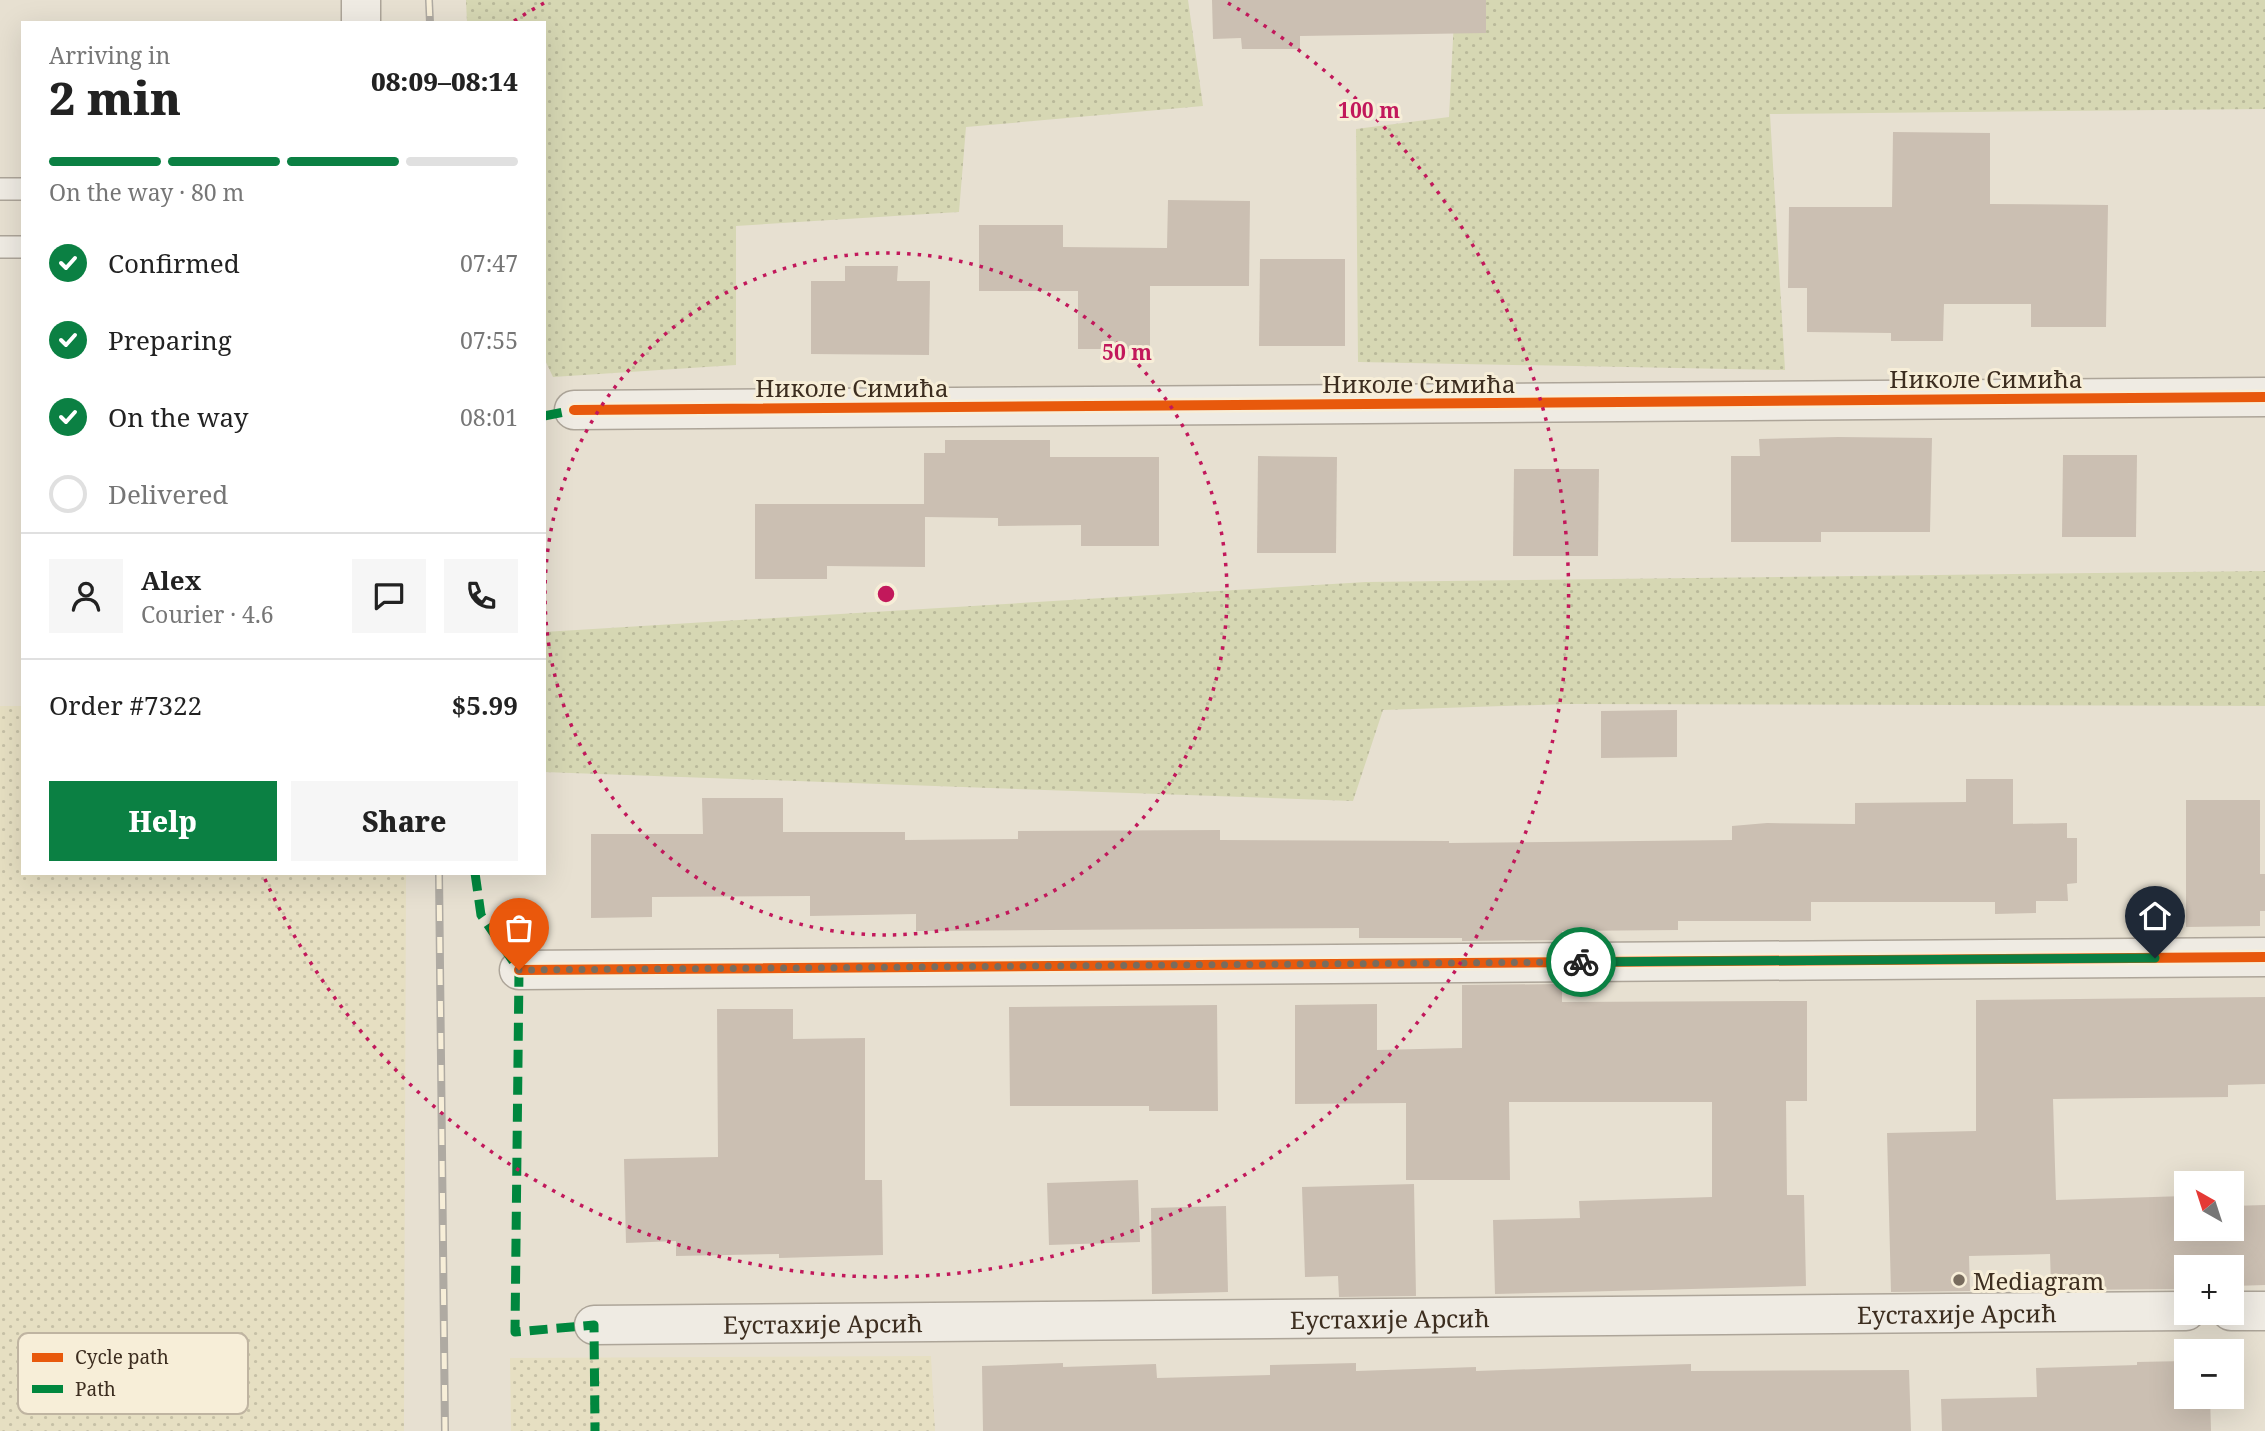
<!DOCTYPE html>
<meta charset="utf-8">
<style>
:root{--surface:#fff;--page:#f6f6f6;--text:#222;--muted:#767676;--line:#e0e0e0;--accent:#0b8043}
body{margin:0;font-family:"Noto Serif",serif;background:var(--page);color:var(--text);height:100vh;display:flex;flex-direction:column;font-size:26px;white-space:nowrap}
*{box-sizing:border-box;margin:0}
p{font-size:23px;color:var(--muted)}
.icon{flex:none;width:38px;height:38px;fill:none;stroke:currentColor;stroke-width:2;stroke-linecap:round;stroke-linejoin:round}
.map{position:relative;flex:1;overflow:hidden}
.details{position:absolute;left:21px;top:21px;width:525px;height:854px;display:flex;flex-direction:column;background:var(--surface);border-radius:0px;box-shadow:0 7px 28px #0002}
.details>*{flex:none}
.needle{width:46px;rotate:321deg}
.buttons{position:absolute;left:2174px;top:1171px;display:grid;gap:14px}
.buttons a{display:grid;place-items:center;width:70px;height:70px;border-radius:0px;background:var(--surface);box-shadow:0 7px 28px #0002;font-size:35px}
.pin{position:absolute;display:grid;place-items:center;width:60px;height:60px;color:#fff;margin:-72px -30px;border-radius:50% 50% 50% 0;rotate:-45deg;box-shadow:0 0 7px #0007}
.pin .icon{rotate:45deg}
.courier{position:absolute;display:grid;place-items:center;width:70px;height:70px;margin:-35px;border:5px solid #0b8043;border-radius:50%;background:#fff;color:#222;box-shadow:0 2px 9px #0007}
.head em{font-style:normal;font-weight:800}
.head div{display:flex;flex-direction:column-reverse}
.head{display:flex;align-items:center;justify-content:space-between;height:119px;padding:0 28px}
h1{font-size:46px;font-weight:800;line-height:52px}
.bar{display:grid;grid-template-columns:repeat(4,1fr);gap:10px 7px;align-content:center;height:84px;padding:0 28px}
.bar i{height:9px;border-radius:5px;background:var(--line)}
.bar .on{background:var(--accent)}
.bar p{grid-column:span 4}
.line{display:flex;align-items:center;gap:18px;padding:0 28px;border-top:2px solid var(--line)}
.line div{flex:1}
.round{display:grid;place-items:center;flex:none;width:74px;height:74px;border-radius:0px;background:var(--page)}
ol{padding:0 28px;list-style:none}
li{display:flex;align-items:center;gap:21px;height:77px}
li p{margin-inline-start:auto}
li .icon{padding:7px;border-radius:50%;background:var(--accent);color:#fff;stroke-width:4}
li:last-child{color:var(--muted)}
li i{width:38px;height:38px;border:4px solid var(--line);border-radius:50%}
.button{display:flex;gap:14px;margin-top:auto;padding:14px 28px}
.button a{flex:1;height:80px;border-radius:0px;background:var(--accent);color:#fff;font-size:28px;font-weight:800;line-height:80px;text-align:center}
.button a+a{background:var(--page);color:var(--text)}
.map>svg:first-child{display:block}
</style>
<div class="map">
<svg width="2265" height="1431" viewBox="0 0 2265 1431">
<defs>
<pattern id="farmland-dots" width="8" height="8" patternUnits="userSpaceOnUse" patternTransform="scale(1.75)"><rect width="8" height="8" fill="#e6dfc2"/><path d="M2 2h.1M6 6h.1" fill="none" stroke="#c6c0a6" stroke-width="1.8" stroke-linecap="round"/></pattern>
<pattern id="grass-dots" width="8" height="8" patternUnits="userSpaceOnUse" patternTransform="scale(1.75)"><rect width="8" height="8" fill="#d6d7b3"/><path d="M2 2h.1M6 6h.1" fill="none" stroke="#b9b99a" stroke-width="1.8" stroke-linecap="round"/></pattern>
</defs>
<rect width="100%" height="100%" fill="#e7e0d1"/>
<g fill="url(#farmland-dots)">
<polygon points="0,706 23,706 23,873 406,873 404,1431 0,1431"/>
<polygon points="931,1356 935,1431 511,1431 510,1358"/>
</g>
<g fill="url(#grass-dots)">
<polygon points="466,0 1188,0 1203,106 966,127 959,212 736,226 736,365 553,377 544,358 544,23 467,23"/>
<polygon points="1455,0 2265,0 2265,109 1770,114 1785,370 1358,362 1356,129 1449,117"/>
<polygon points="2265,571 2265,706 1567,704 1383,710 1353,801 544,772 544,632 1366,582"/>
</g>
<g fill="#cbbfb2">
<polygon points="1212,0 1486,0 1486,33 1300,36 1300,49 1242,49 1241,38 1213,39"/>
<polygon points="1893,132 1990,133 1990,204 2108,205 2106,327 2031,327 2031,304 1944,304 1943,341 1891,341 1891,333 1807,332 1807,288 1788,288 1789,207 1892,207"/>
<polygon points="1168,200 1250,201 1249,286 1150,286 1150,349 1078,349 1078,291 979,291 979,225 1063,225 1063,247 1167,248"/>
<polygon points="1260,259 1345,259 1345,346 1259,346"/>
<polygon points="845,266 898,266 897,281 930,281 929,355 811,354 811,281 845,281"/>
<polygon points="1838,437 1932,438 1930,532 1821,532 1821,542 1731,542 1731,456 1760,456 1759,439"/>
<polygon points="945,440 1050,440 1050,457 1159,457 1159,546 1081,546 1081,525 998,526 998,518 925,517 925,567 827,566 827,579 755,579 755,504 924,504 924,453 945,453"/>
<polygon points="2063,455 2137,455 2136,537 2062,537"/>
<polygon points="1258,456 1337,457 1336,553 1257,553"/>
<polygon points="1514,469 1599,469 1598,556 1513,556"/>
<polygon points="1677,710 1677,757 1601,758 1601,711"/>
<polygon points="1966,779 2013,779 2013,824 2067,823 2067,838 2077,838 2077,883 2067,884 2068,901 2036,901 2036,913 1995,914 1995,902 1811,902 1811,921 1678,921 1678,930 1562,931 1562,940 1462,941 1462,938 1359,938 1359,928 916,931 916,914 810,916 810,896 652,897 652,917 591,918 591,834 703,834 702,798 783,798 783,832 905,832 905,840 1018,839 1018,831 1220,830 1220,840 1449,841 1449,843 1732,840 1732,826 1767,823 1855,824 1855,803 1966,802"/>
<polygon points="2186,800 2260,800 2260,874 2265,874 2265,911 2260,911 2260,926 2186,927"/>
<polygon points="1562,984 1562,1002 1807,1001 1807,1101 1786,1101 1787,1195 1804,1195 1806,1286 1495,1294 1493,1220 1580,1218 1579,1201 1712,1197 1712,1102 1509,1102 1510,1180 1406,1180 1406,1103 1295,1104 1295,1005 1377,1004 1377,1050 1462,1048 1462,985"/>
<polygon points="2265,997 2265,1084 2228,1085 2228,1097 2053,1099 2056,1200 2186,1196 2186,1228 2231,1228 2231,1206 2265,1205 2265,1285 2233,1286 2231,1289 2231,1267 2186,1267 2186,1289 2064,1290 2065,1284 2051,1284 2050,1254 1969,1256 1970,1291 1891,1292 1887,1133 1976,1131 1976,1000"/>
<polygon points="1217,1005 1218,1111 1149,1111 1149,1106 1010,1106 1009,1007"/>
<polygon points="717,1009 793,1009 793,1039 865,1038 865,1180 882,1180 883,1255 779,1258 779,1254 676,1256 676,1241 626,1243 624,1159 718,1157"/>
<polygon points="1138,1180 1140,1242 1049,1245 1047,1183"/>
<polygon points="1414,1184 1416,1296 1339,1297 1338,1276 1305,1277 1302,1187"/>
<polygon points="1226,1206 1228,1292 1152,1294 1151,1208"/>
<polygon points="2186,1361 2186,1396 2210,1396 2211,1431 1942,1431 1941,1399 2037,1397 2036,1368 2137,1365 2137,1362"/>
<polygon points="1063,1363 1063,1367 1156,1364 1157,1378 1270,1375 1270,1365 1356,1363 1356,1371 1476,1367 1476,1371 1691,1364 1691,1371 1909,1370 1911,1431 983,1431 982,1366"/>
</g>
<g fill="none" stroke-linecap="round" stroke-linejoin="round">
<g stroke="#ada599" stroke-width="24">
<g id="lane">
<polyline points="0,189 23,189"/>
<polyline points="0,247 23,247"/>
</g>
</g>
<g stroke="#ada599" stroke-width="41">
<g id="street">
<polyline points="361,23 361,0"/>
<polyline points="574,410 2265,397"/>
<polyline points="519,970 2265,957"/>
<polyline points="2231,1311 2265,1311"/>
<path id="s1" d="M594,1325L2186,1311"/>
</g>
</g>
<use href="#lane" stroke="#efebe3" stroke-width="21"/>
<use href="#street" stroke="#efebe3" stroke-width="38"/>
<g stroke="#afaaa2" stroke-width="8">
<g id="rail">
<polyline points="429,0 430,23"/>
<polyline points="439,873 445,1431"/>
</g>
</g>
<use href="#rail" stroke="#f7eed8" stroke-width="5" stroke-dasharray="16" stroke-linecap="butt"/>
<g stroke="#00873e" stroke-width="9" stroke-dasharray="18 9" stroke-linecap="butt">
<polyline points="544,416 574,410"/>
<polyline points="475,873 481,915 519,970 515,1332 594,1325 595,1431"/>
</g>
<g stroke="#f7eed8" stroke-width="15">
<g id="cycleway">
<polyline points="574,410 2265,397"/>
<polyline points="519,970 2265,957"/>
</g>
</g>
<use href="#cycleway" stroke="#e8590c" stroke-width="10"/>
</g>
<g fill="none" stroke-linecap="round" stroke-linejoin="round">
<polyline stroke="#786c5e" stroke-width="7" stroke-dasharray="0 12.6" points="519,970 1581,962"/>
<polyline stroke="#0b8043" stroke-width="9" points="1581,962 2155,958"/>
</g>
<g fill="none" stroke="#c2185b" stroke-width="3.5" stroke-dasharray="3.5 7">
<circle cx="886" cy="594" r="341"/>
<path d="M514 21A683 683 0 0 1 544 3M1228 3A683 683 0 1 1 264 877"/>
</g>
<circle fill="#786c5e" stroke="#f7eed8" stroke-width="2.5" cx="1959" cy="1280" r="7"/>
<g text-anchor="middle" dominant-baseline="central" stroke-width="6" stroke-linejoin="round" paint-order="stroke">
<g font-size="24" fill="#3d2e20" stroke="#f7eed8">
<text x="1986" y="378">Николе Симића</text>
<text x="1419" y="383">Николе Симића</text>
<text x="852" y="387">Николе Симића</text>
<text stroke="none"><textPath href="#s1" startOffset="1363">Еустахије Арсић</textPath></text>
<text stroke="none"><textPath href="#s1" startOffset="796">Еустахије Арсић</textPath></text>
<text stroke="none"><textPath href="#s1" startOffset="229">Еустахије Арсић</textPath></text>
</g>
<g font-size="24" fill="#3d2e20" stroke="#f7eed8" text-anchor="start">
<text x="1973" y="1280">Mediagram</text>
</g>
</g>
<rect x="18" y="1333" width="230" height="81" rx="10" fill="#f7eed8" stroke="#bfb4a1" stroke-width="2"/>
<rect x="32" y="1353" width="31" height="9" fill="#e8590c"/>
<rect x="32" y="1385" width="31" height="8" fill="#00873e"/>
<g font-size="19" fill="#3d2e20">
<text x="75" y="1364">Cycle path</text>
<text x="75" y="1396">Path</text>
</g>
<circle cx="886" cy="594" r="10" fill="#c2185b" stroke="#f7eed8" stroke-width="3.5"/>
<g font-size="21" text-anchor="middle" font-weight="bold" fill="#c2185b" stroke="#f7eed8" stroke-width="6" stroke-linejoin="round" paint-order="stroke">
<text x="1369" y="118">100 m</text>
<text x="1127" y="360">50 m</text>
</g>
</svg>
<div class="buttons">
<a><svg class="needle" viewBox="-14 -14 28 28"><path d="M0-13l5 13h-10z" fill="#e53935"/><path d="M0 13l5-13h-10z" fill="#767676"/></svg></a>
<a>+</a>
<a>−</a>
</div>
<div class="pin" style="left:519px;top:970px;background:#ea580c"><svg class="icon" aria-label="bag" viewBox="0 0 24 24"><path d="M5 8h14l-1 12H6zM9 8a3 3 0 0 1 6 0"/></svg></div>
<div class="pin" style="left:2155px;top:958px;background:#1f2937"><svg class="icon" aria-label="home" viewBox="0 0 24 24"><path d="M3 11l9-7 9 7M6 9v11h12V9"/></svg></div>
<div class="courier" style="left:1581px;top:962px"><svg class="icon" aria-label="bike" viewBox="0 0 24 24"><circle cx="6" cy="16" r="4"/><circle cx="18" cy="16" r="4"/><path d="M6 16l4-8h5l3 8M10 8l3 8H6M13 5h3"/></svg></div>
<section class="details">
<div class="head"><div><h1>2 min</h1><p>Arriving in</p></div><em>08:09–08:14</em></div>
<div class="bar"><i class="on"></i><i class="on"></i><i class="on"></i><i></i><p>On the way · 80 m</p></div>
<ol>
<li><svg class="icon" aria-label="check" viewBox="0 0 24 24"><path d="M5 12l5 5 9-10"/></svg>Confirmed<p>07:47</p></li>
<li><svg class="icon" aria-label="check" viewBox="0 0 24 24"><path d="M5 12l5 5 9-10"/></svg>Preparing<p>07:55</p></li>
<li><svg class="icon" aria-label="check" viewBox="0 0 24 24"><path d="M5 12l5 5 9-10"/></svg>On the way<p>08:01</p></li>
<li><i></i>Delivered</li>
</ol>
<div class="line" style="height:126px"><a class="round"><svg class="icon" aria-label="person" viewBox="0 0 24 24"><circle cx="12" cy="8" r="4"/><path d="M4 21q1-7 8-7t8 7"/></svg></a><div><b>Alex</b><p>Courier · 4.6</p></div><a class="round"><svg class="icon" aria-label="chat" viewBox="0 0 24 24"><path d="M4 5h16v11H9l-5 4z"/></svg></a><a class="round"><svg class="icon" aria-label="phone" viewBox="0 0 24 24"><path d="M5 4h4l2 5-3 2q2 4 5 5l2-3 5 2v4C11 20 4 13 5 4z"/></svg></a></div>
<div class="line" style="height:91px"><div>Order #7322</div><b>$5.99</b></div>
<div class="button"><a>Help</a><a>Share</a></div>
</section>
</div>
